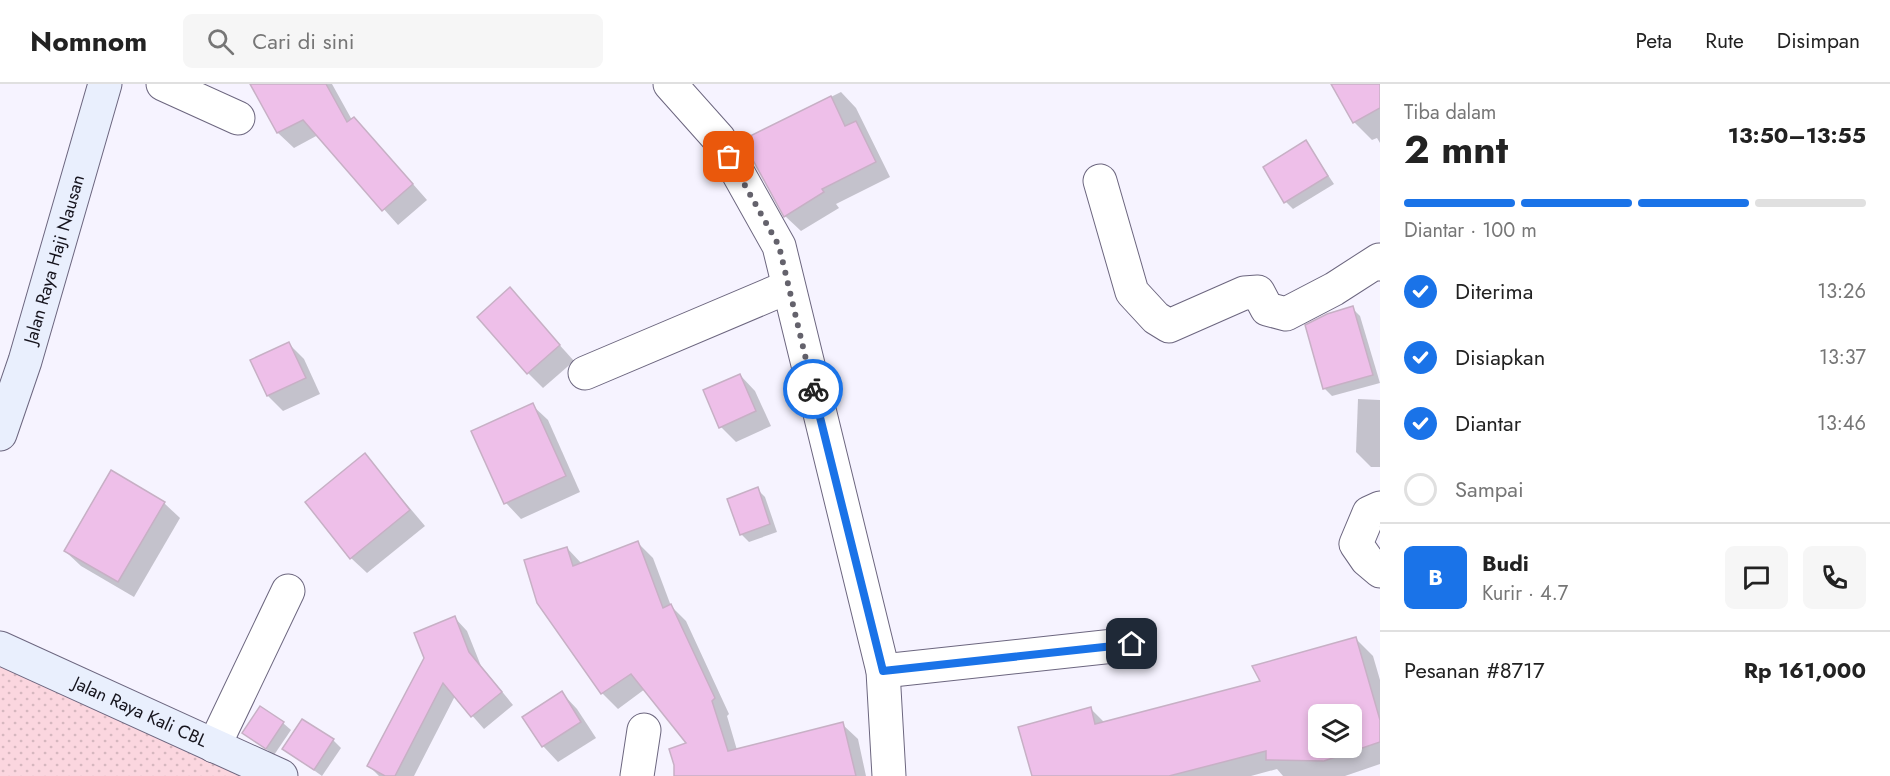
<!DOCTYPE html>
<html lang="id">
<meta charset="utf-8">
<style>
:root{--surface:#fff;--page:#f6f6f6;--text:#222;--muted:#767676;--line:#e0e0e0;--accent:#1a73e8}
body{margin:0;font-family:Jost,sans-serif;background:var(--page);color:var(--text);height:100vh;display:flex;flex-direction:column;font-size:22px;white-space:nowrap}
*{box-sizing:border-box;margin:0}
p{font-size:20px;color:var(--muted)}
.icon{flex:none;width:33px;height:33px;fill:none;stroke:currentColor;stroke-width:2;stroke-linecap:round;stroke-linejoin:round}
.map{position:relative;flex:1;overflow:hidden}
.panel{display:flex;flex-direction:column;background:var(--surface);width:510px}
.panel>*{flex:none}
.buttons{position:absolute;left:1308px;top:620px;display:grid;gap:12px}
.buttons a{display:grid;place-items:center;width:54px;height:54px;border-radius:9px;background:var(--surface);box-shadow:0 3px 9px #0003;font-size:30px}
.pin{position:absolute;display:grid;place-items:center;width:51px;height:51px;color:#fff;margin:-26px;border-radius:12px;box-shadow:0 3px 9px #0006}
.courier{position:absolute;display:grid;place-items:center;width:60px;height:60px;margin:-30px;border:4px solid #1a73e8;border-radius:50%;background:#fff;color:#222;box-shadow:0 2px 8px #0007}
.summary em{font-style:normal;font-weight:700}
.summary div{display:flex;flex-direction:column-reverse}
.summary{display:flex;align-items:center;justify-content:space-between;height:102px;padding:0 24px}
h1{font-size:39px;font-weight:700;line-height:45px}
.bar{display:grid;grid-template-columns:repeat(4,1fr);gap:9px 6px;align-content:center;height:72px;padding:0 24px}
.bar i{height:8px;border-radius:4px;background:var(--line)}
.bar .current{background:var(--accent)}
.bar p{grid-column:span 4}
.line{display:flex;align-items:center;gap:15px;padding:0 24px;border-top:2px solid var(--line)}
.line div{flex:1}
.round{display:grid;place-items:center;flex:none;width:63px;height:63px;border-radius:9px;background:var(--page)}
ol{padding:0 24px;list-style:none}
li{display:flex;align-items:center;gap:18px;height:66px}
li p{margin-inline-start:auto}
li .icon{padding:6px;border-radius:50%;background:var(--accent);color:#fff;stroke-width:4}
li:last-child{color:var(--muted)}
li i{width:33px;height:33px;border:3px solid var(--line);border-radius:50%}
header{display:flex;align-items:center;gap:36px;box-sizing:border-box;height:84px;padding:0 30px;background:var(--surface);border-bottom:2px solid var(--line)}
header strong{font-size:28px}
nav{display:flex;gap:33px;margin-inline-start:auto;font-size:21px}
.search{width:420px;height:54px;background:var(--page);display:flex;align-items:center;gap:15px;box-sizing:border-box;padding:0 21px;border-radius:9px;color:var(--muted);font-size:22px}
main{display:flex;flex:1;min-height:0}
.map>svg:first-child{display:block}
</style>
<header>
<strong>Nomnom</strong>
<div class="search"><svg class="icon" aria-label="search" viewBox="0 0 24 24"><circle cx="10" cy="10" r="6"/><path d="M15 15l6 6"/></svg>Cari di sini</div>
<nav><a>Peta</a><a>Rute</a><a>Disimpan</a></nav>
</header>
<main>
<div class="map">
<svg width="1380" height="692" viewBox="0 0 1380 692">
<defs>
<pattern id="grass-dots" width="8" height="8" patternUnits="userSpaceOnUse" patternTransform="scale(1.5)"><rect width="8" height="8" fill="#fbd6df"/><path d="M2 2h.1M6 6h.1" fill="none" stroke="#d6b7bf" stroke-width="1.8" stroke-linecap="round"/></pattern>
</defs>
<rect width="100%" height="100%" fill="#f6f3ff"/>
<polygon fill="url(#grass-dots)" points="0,564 282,692 0,692"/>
<g fill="#0003" fill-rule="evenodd">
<polygon points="270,0 332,0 352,36 369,50 427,116 398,141 318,51 294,64 278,49 257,8"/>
<polygon points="1332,0 1380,0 1380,59 1377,54 1372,56 1354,38"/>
<polygon points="841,8 856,24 890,93 836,120 839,124 801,147 785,132 744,56"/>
<polygon points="1306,58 1334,100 1293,125 1286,118"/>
<polygon points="510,206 574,277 543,304 528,289"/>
<polygon points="1352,224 1360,232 1380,299 1332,312 1324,304"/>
<polygon points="289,260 304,275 320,310 283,327 268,312 252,277"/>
<polygon points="740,291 755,307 771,342 736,358 721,343"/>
<polygon points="1358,315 1380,316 1380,383 1371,383 1356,368"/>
<polygon points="532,321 548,336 580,408 521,435 506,419 473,348"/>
<polygon points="365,371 425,442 367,489 351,474"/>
<polygon points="757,405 765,413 777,448 749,458 741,450"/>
<polygon points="164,419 180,434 134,513 81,482 65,467"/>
<polygon points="638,459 653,474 671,522 686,537 729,630 727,632 737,666 842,640 858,655 866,692 680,692 671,666 689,660 645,605 618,625 602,609 539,518 567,464 582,480"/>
<polygon points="455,534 467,547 481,582 513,621 484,645 455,612 414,692 379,692 369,682"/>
<path d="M1356,555L1373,572L1380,596V680L1345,692H1283L1277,685L1251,692H1033L1020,644L1090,624L1105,639L1263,598ZM1318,630H1352V663H1318Z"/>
<polygon points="562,609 577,625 596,654 558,678 543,662"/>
<polygon points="283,639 291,646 274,671 244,649"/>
<polygon points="333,656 341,664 322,692 284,665"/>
</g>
<g fill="#eebfe9" stroke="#c7b0c5" stroke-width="1.5" fill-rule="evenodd">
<polygon points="250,0 326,0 347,38 354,33 413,100 382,127 303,36 277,49"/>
<polygon points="1331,0 1380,0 1380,24 1353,39"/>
<polygon points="831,12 845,42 856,37 876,78 822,105 824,108 784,133 742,56"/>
<polygon points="1306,56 1328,92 1284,119 1263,83"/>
<polygon points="510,203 560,261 527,290 477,233"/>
<polygon points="1353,222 1373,291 1323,305 1305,241 1327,230"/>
<polygon points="289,258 306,294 267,312 250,276"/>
<polygon points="740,290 756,327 719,344 703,306"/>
<polygon points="533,319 566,392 504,420 471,347"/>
<polygon points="365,369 410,426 350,475 305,418"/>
<polygon points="111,386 165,418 118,498 64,467"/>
<polygon points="758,403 770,440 740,451 727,415"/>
<polygon points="638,457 663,524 671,520 715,614 712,617 728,667 843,638 856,692 674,692 674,681 669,665 686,659 631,590 601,610 537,519 524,476 567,463 573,482"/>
<polygon points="455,532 469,568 502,608 471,633 443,599 395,692 385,692 367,682 424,574 414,549"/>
<path d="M1356,553L1380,636V658L1324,677L1266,676V667L1169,692H1032L1018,643L1091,623L1095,640L1260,597L1252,582ZM1318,630H1352V663H1318Z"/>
<polygon points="562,607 581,638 542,663 522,633"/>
<polygon points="260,622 284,638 266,665 242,649"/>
<polygon points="302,635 334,655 314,686 282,665"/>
</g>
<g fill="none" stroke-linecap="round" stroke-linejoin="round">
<g stroke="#6c667f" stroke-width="35">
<g id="minor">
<polyline points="163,0 238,34"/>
<polyline points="670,0 719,55 779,162 883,587 889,692"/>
<polyline points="1100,97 1132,208 1156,234 1169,242 1244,209 1258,208 1267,225 1286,230 1334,205 1379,176 1380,180"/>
<polyline points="585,289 788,203"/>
<polyline points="1380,424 1369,429 1356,460 1367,476 1380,487"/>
<polyline points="883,587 1132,560"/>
<polyline points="214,662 288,507"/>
<polyline points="637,692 644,646"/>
</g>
</g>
<g stroke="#6c667f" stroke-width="35">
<g id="secondary">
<path id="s1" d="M0,350L25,277L105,0"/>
<path id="s2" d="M0,564L281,692"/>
</g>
</g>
<use href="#minor" stroke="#fff" stroke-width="33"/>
<use href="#secondary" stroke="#e9effd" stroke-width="33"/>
</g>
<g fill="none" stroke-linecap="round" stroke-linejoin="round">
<polyline stroke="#64626c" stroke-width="6" stroke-dasharray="0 10.8" points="729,73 779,162 813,305"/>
<polyline stroke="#1a73e8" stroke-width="8" points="813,305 883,587 1132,560"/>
</g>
<g text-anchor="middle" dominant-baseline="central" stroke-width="6" stroke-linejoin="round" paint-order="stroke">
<g font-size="18" fill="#16141d" stroke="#fff">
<text stroke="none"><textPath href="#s1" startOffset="183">Jalan Raya Haji Nausan</textPath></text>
<text stroke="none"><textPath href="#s2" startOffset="154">Jalan Raya Kali CBL</textPath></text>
</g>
</g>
</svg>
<div class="buttons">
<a><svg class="icon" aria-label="layers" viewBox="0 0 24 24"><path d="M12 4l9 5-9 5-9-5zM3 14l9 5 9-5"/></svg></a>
</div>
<div class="pin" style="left:729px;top:73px;background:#ea580c"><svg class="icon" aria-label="bag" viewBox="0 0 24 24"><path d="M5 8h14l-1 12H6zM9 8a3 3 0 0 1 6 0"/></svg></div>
<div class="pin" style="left:1132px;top:560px;background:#1f2937"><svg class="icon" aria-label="home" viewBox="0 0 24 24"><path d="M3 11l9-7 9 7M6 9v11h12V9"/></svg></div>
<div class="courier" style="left:813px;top:305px"><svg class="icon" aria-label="bike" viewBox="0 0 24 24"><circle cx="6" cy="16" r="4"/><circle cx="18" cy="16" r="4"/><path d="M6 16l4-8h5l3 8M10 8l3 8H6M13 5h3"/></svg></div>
</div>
<section class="panel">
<div class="summary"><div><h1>2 mnt</h1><p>Tiba dalam</p></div><em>13:50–13:55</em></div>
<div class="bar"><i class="current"></i><i class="current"></i><i class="current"></i><i></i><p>Diantar · 100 m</p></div>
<ol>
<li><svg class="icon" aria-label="check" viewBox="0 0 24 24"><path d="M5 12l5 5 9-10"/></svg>Diterima<p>13:26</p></li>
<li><svg class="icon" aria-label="check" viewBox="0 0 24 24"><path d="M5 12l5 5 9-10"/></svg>Disiapkan<p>13:37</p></li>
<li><svg class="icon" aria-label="check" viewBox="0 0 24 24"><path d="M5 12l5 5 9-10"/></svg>Diantar<p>13:46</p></li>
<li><i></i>Sampai</li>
</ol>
<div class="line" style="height:108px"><b class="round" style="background:var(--accent);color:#fff">B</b><div><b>Budi</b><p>Kurir · 4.7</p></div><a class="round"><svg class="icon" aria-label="chat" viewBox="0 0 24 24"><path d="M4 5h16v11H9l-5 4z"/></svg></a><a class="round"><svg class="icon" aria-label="phone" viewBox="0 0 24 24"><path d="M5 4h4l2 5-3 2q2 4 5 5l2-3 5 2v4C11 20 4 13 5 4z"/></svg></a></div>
<div class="line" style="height:78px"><div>Pesanan #8717</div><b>Rp 161,000</b></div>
</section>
</main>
